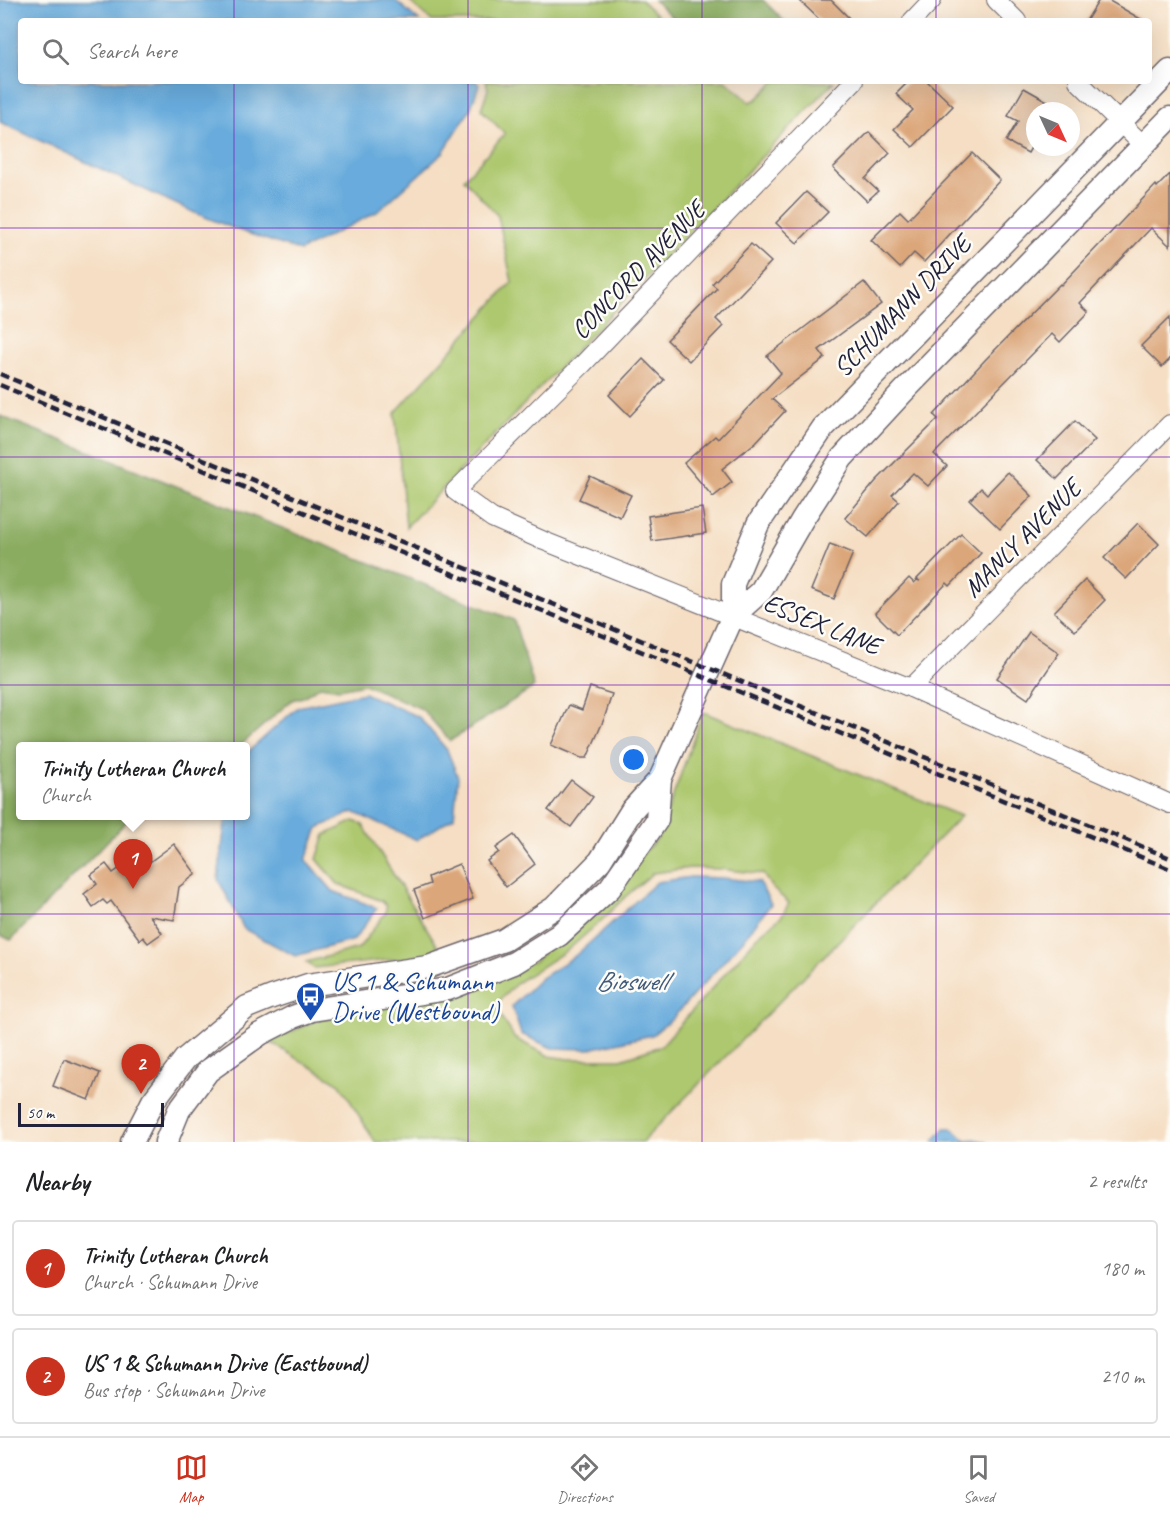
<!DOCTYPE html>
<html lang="en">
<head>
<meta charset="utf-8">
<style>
	:root { --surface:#fff; --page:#f6f6f6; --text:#202124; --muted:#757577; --line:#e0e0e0; --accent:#c8321e }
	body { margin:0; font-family:Caveat,sans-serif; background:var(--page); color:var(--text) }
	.compass { position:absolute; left:1026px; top:102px; width:54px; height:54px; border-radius:50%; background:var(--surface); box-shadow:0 6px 24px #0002; rotate:134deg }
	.scale { position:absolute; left:18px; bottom:15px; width:146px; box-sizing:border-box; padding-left:6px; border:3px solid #22223b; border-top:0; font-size:16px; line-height:21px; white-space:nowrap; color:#22223b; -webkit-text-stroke:4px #fdfcf7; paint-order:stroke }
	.you { position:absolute; left:634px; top:760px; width:21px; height:21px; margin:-15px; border:4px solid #fff; border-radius:50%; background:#1a73e8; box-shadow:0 0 0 9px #1a73e833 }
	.badge { display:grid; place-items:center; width:39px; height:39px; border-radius:50%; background:var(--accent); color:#fff; font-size:20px; font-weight:700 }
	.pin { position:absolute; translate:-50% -50px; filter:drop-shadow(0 2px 3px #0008) }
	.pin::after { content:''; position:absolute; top:32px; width:21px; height:18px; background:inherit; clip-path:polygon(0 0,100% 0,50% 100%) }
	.popup { position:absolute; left:16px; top:742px; width:234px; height:78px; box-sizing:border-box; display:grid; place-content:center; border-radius:6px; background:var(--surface); filter:drop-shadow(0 2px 4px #0005); font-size:20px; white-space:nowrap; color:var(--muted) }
	.popup b { font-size:22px; color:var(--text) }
	.popup::after { content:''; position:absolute; left:50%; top:100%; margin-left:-12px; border:12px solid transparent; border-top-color:var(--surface) }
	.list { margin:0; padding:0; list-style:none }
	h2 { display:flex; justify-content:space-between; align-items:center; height:78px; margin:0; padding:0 24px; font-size:26px }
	h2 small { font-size:20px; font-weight:400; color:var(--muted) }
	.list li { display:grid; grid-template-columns:39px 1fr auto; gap:18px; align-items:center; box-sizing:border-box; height:96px; margin:0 12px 12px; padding:0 12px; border:2px solid var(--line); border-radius:6px }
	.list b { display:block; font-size:22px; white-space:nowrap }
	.list p { margin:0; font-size:20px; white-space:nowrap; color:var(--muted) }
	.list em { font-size:20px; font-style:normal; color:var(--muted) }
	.icon { flex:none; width:33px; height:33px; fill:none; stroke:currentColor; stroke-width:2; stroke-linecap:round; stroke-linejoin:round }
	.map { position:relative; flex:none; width:1170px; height:1142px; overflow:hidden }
	.search { position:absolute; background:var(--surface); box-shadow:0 6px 24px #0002; left:18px; right:18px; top:18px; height:66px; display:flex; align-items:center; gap:15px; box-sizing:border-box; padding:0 21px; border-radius:6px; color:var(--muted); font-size:22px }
	.sheet { height:294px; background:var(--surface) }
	nav { display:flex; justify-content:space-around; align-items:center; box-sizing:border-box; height:84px; border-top:2px solid var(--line); background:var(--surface); font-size:16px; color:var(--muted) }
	nav a { display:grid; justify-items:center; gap:3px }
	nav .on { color:var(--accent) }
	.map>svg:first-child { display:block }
	.green { fill:#adc86e; stroke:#687554; stroke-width:1.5; fill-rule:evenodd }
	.forest { fill:#8aac61; stroke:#56674e; stroke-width:1.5 }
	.water { fill:#67abdc; stroke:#44668c; stroke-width:1.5 }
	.building { fill:#dba679 }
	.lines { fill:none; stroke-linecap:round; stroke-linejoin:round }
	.minor-casing { stroke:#6c646b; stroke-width:20 }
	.tertiary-casing { stroke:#6c646b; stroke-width:25 }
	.minor { stroke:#fff; stroke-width:18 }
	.tertiary { stroke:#fff; stroke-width:22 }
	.rail { stroke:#22223b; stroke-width:4.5; stroke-dasharray:9 4.5; stroke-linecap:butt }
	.grid { fill:none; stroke:#7b2cbf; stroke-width:1.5; stroke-opacity:0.55 }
	.labels { text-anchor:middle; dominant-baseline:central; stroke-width:5; stroke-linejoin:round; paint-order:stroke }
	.street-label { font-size:26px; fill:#22223b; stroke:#fdfcf7 }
	.transit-label { font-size:26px; fill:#164399; stroke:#fdfcf7; text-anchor:start }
	.water-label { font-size:27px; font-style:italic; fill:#3e597b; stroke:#fdfcf7 }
</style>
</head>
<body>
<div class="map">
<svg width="1170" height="1142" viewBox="0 0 1170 1142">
	<rect width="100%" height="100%" fill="#fdfcf7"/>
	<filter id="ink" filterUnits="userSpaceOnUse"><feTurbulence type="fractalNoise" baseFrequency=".0167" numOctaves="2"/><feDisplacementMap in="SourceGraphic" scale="12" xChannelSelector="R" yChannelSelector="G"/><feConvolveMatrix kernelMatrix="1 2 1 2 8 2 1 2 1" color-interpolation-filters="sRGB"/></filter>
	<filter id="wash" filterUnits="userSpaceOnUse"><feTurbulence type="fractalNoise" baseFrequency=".008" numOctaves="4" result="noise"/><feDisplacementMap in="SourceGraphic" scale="24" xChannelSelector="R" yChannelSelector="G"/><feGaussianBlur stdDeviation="1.35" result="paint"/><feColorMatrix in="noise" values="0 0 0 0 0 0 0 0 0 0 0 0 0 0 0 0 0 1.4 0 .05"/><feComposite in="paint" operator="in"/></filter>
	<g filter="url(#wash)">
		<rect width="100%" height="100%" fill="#f5dec3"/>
		<g class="green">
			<path d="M408,0H641L663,21H432Z"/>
			<path d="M486,81H726L750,102L757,99L775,81L834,82L406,527L395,413L512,282L498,216L464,179L505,134L481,109L488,89Z"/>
			<path d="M703,712L961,816L642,1142H375L340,1084L270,1042L316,1020L535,961L658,838ZM690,868L721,869L763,874L772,888L789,903L781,917L760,934L661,1046L621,1059H568L549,1056L514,1038C508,1023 499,1021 498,1002L518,982L569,949L602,920L625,897L653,873Z"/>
			<path d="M354,821L363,825L442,953L425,956L314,968L306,962L359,948L386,912V906L382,901L338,884L317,859L325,835Z"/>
		</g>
		<g class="forest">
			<path d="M654,0H763L784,21H676Z"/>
			<path d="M0,416L514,620L534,687L450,741L422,709L364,684L339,689L320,686L303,697L292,700L240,746H21V816H132L11,940L0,935Z"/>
		</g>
		<g class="water">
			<path d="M0,0H395L419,21H21V81H476L479,85L470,110L442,154L377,212L300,251L238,230L195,213L0,122Z"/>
			<path d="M364,693L419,717L447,750L458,777L454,817L417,840L353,812L318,828L306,860L333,891L377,908L354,940L295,956L244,929L218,879L226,816H246V760L249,751L298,707Z"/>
			<path d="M691,877L722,878L759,882L771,904L744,939L671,1020L652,1035L589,1049L552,1048L521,1034L512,1006L541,978L575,956L657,882Z"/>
			<path d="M945,1128H952L966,1141L975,1139L987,1142H933Z"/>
		</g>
		<g id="blocks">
			<g class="building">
				<path d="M799,0H831L852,21H821Z"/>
				<path d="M1099,0H1108L1144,21H1086Z"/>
				<path d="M909,81H927L953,106L913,147L894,129L913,110L896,94Z"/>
				<path d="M1024,88L1065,111H1035V141L1028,153L1006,141L1018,121L1008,116Z"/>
				<path d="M869,132L890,153L865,179L878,191L867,201L833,168Z"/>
				<path d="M972,153L1000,180L924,262L914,253L900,268L871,240L900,211L908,219Z"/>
				<path d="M1170,174V246L1151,228L1080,303L1089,312L1060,342L1052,334L934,454L947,466L928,486L913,473L892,495L899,501L868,537L845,518L876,481L938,419L934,415L985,360L1060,284L1061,285L1156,185L1157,187Z"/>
				<path d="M806,192L828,212L797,243L776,223Z"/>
				<path d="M751,244L771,262L716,319L723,326L689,361L667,340L717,288L712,284Z"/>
				<path d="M864,282L881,304L819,350L825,358L772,399L785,411L756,442L722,469L732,482L713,497L684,463L715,436L718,439L781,373L767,356Z"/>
				<path d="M1170,317V359L1162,367L1141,346Z"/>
				<path d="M643,359L664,380L630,416L609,395Z"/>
				<path d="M1075,421L1095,440L1057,479L1037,460Z"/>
				<path d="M1008,472L1032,496L1000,529L970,500L981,488L987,494Z"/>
				<path d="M590,476L631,495L620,517L579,499Z"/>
				<path d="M702,508L706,533L652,541L648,516Z"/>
				<path d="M1138,523L1159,544L1126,579L1104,558Z"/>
				<path d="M961,534L981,553L950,586L947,583L897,635L875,613L909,578L914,583L917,580L920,581L917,579Z"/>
				<path d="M830,544L853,553L834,599L811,590Z"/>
				<path d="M1085,580L1105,600L1075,631L1054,612Z"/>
				<path d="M1029,632L1059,653L1028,699L997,678Z"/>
				<path d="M590,687L612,694L604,719L587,758H581L551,745L569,705L582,710Z"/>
				<path d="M571,780L593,797L571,827L548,810Z"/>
				<path d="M514,835L535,864L506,887L487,861L499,852L496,848Z"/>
				<path d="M174,844L196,874L179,887L174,920L150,916L162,933L148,943L143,937L140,940L111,901L107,904L103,900L93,907L84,894L97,884L91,875L106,864L113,873L120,868L128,878Z"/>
				<path d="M459,864L473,899L425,918L414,890L430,884L428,877Z"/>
				<path d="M64,1059L100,1073L89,1100L53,1086Z"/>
			</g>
		</g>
	</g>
	<g filter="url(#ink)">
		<use href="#blocks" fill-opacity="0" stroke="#6c646b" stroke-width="1.5"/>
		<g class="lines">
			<defs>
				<g id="minor">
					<path d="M996,0L1017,21"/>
					<path d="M912,21L932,0"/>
					<path d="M854,81L583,364L455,491L492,518L544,541L911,688L1170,804"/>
					<path d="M1078,81L1143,145"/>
					<path d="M911,688L1170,424"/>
				</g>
				<g id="tertiary">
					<path d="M733,616L761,591L802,520L842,458L903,392L1170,118"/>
					<path d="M132,1142L153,1101L185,1059L247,1007L272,997L308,985L428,967L504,940L554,908L600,861L632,810L660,779L733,616V584L758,524L823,428L1170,71"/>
					<path d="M166,1142L179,1110L208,1071L260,1034L293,1017L312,1010L448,989L514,963L559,935L610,888L657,820L660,779"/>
				</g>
			</defs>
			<use href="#minor" class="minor-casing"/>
			<use href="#tertiary" class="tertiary-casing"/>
			<use href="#minor" class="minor"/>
			<use href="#tertiary" class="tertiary"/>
			<g class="rail">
				<path d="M0,374L351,521L1170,858"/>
				<path d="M0,385L351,532L1170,869"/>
			</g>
		</g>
	</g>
	<path class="grid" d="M234,0V21M468,0V21M702,0V21M936,0V21M234,81V1142M468,81V1142M702,81V1142M936,81V1142M0,228H1170M0,457H1170M0,685H1170M0,914H1170"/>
	<defs>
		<symbol id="bus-pin" viewBox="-11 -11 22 30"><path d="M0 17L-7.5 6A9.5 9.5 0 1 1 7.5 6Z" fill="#1a4fb4" stroke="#fdfcf7"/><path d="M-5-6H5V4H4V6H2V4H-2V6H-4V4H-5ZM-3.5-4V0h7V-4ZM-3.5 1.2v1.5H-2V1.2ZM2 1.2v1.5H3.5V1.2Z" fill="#fff"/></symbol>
	</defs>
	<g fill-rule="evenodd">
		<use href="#bus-pin" x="294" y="980" width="33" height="45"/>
	</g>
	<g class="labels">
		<g class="street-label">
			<text transform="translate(638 270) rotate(-46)">CONCORD AVENUE</text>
			<text transform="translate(902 306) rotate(-46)">SCHUMANN DRIVE</text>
			<text transform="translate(1022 538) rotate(-45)">MANLY AVENUE</text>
			<text transform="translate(822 624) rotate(22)">ESSEX LANE</text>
		</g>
		<g class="transit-label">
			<text x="332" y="981">US 1 &amp; Schumann<tspan x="332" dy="30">Drive (Westbound)</tspan></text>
		</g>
		<g class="water-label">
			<text x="631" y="981">Bioswell</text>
		</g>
	</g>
</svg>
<svg class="compass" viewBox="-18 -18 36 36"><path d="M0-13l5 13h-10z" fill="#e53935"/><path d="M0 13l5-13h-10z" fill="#757577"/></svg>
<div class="scale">50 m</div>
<div class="you"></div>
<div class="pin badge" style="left:133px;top:889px">1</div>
<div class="popup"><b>Trinity Lutheran Church</b>Church</div>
<div class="pin badge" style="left:141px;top:1094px">2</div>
<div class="search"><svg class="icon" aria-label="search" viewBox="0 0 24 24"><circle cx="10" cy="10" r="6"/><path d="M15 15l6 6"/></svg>Search here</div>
</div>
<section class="sheet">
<h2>Nearby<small>2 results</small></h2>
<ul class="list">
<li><span class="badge">1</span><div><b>Trinity Lutheran Church</b><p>Church · Schumann Drive</p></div><em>180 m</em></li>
<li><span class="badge">2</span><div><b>US 1 &amp; Schumann Drive (Eastbound)</b><p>Bus stop · Schumann Drive</p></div><em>210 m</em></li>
</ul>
</section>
<nav>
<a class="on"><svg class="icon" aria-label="map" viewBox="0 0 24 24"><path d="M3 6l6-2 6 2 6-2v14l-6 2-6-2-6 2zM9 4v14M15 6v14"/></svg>Map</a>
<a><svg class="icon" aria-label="directions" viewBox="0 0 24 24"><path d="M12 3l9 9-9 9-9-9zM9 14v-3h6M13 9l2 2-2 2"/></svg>Directions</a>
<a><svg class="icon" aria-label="saved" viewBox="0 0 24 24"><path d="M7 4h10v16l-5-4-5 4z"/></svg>Saved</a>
</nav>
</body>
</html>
